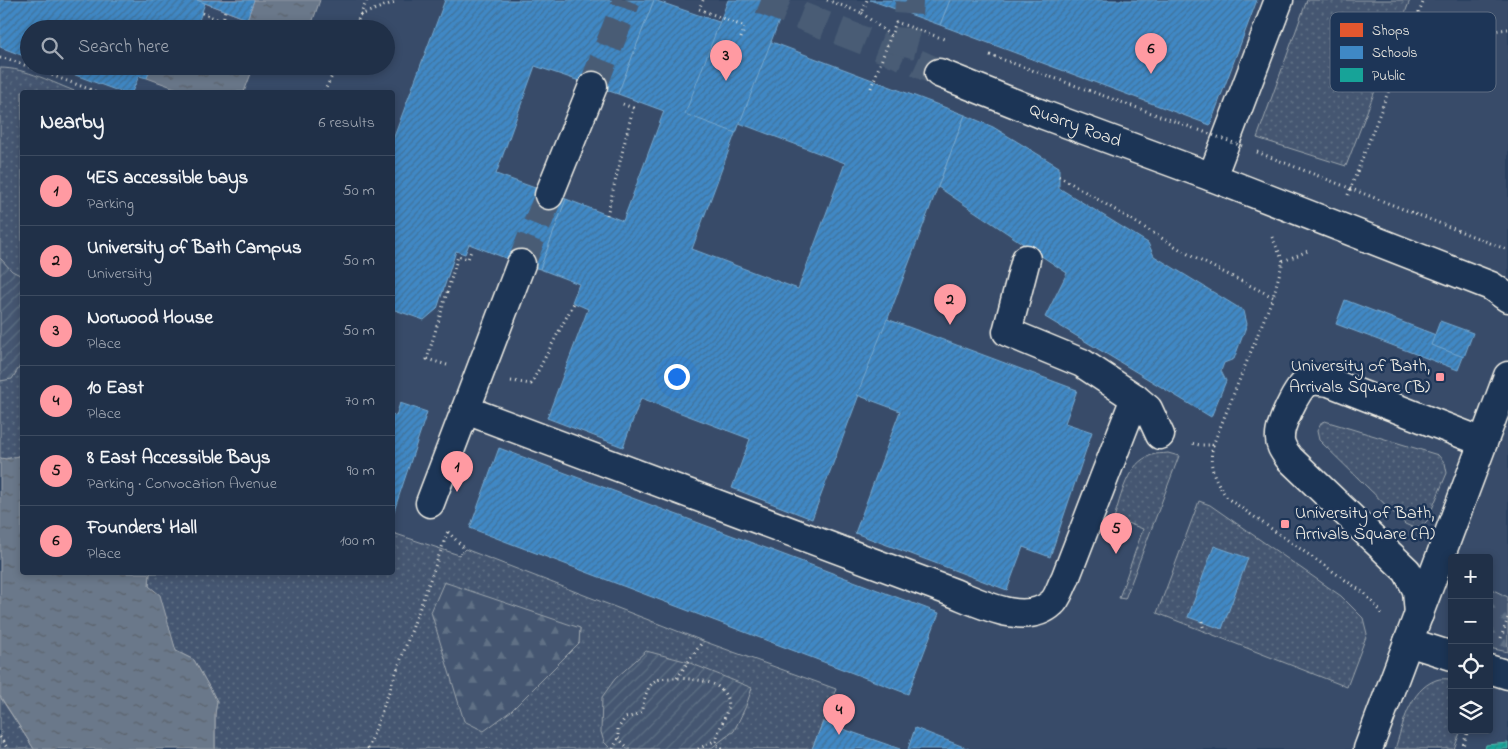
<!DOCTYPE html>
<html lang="en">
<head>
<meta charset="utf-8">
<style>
	:root { --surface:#203048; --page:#28384f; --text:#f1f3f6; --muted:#a2a9b4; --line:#3d4b60; --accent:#ff9aa2 }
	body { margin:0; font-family:"Indie Flower",sans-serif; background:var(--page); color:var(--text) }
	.controls { position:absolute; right:15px; bottom:15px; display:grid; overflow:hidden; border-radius:5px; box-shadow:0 2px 8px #0003 }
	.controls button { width:45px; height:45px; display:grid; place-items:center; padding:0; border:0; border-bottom:1px solid var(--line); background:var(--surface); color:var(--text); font:25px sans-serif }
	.you { position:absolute; left:676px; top:376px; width:18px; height:18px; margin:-12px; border:4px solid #fff; border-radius:50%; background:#1a73e8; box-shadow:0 0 0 8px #1a73e833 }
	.badge { display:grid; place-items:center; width:32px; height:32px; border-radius:50%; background:var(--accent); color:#111; font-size:16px; font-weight:700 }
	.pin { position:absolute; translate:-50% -41px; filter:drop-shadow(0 1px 2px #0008) }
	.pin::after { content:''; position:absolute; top:26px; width:18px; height:15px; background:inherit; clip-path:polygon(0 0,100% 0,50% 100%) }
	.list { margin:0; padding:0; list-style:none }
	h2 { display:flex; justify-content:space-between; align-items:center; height:65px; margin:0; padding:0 20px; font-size:21px }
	h2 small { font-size:16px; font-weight:400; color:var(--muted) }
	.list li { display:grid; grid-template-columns:32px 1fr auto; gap:15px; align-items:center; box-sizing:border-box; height:70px; padding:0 20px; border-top:1px solid var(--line) }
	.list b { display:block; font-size:19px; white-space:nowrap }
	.list p { margin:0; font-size:16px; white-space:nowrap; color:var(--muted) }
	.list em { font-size:16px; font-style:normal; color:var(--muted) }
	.icon { flex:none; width:28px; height:28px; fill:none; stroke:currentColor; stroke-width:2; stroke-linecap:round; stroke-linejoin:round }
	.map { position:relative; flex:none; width:1508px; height:749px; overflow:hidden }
	.search { position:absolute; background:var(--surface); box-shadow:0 2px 8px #0003; left:20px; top:20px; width:375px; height:55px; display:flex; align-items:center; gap:12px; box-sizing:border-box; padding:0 18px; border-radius:28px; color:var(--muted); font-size:19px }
	.panel { position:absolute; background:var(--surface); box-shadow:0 2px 8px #0003; left:20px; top:90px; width:375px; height:485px; border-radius:5px }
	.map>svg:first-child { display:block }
	.built { fill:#374c69; fill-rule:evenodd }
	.grass { fill:url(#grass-dots); stroke:#9ca4ac; fill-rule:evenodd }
	.forest { fill:url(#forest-firs); stroke:#9ca4ac }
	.garden { fill:url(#garden-furrows); stroke:#9ca4ac }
	.water { fill:url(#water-ripples); stroke:#a1a8b0 }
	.shops { fill:url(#shops-hatch); stroke:#e98566 }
	.schools { fill:url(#schools-hatch); stroke:#75a8d0; fill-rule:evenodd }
	.public { fill:url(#public-hatch); stroke:#59bab0 }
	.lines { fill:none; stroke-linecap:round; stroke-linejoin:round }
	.minor-tunnel { stroke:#485b74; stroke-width:28; stroke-dasharray:28 14; stroke-linecap:butt }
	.minor-casing { stroke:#f4f1e8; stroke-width:31 }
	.path { stroke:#f4f1e8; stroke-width:3; stroke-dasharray:1 4; stroke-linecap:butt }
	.minor { stroke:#1d3557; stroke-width:28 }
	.path-bridge { stroke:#f4f1e8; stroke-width:3; stroke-dasharray:1 4; stroke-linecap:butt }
	.poi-dot { fill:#ff9aa2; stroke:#1d3557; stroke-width:2 }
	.labels { text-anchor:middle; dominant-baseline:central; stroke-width:5; stroke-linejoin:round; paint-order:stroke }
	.street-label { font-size:18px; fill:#f4f1e8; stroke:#1d3557 }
	.poi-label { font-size:18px; fill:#f4f1e8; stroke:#1d3557; text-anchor:end }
	.key { fill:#1d3557; stroke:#5e6d82; stroke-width:1 }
	.key-label { font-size:14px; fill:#f4f1e8 }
</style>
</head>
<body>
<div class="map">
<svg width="1508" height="749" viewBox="0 0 1508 749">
	<defs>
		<pattern id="grass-dots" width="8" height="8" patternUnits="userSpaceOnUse" patternTransform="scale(1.25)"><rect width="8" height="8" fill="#445771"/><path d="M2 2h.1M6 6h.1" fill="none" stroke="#607085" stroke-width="1.8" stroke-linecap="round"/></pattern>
		<pattern id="forest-firs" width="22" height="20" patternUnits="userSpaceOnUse" patternTransform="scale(1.25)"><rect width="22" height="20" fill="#445771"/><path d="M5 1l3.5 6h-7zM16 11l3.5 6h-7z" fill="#607085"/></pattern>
		<pattern id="garden-furrows" width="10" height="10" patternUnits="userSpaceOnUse" patternTransform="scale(1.25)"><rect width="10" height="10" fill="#445771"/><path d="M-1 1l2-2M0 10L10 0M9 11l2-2" fill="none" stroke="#607085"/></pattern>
		<pattern id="water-ripples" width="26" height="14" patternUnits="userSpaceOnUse" patternTransform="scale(1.25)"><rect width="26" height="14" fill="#6a788a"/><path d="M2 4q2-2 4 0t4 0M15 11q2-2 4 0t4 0" fill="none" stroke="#5b626b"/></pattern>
		<pattern id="shops-hatch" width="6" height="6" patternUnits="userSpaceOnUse" patternTransform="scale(1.25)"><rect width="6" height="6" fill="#e4572e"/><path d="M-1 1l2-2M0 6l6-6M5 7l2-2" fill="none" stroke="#ae5236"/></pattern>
		<pattern id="schools-hatch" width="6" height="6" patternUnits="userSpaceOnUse" patternTransform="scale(1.25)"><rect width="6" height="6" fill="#3f88c5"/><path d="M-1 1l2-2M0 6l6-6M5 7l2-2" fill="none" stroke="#427299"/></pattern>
		<pattern id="public-hatch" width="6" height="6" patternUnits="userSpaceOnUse" patternTransform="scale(1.25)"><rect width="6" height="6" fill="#17a398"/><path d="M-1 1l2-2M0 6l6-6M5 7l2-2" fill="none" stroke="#26887f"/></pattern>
	</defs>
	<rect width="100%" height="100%" fill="#2a4060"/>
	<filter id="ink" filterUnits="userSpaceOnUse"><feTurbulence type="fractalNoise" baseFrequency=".02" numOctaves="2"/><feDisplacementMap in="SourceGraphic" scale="10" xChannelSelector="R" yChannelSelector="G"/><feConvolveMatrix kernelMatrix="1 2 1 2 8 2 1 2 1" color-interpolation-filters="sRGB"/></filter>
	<g filter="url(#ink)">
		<path class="built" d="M0,0H1508V749H0ZM29,29H386V66H29ZM22,92H392V572H22ZM1452,558H1489V730H1452Z"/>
		<g class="grass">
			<path d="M1307,0H1410L1346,166L1257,138Z"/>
			<path d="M0,68C26,68 53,83 77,92H22V276L12,272L0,258Z"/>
			<path d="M22,363V455L6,459L0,458V381L12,378Z"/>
			<path d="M1325,421L1438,455L1445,463L1447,473L1427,521L1422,526L1414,528L1405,524L1319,440L1317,431L1322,422Z"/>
			<path d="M1168,453L1179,456L1125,599L1119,598L1143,529L1114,518C1121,497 1127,462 1152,455C1157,453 1162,454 1168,453Z"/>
			<path d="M1199,501L1210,505L1341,596L1363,618L1367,634L1347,687L1157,613Z"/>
			<path d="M393,533L459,555L465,549L703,641L836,689L812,749H215V714L217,701L194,660L176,651L167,624L149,586L150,573L392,572ZM580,628L579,643L511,711Z"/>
			<path d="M1452,679V730H1461L1454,749H1395C1403,725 1409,690 1436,680C1440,678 1447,679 1452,679Z"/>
			<path d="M0,696L2,700L34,749H0Z"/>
		</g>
		<g class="forest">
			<path d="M444,582L580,628L579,643L511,711L484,731L464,721L431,612Z"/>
			<path d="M1489,588L1508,597V652L1489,648Z"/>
		</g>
		<g class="garden">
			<path d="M0,258L12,271L22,276V363L12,379L0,381Z"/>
			<path d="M646,651L685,661L752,688L746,706L734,731L710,749H611L604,742L601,732L602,697L615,679Z"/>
		</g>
		<g class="water">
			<path d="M254,0H320L310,29H270L247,19Z"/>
			<path d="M151,66H254L244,92H186L147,78Z"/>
			<path d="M22,455V572L150,573L149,586L160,595L176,651L194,660L217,701L215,714V749H34L0,696V458L6,459Z"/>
		</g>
		<path class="shops" d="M197,0H254L247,19Z"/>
		<g class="schools">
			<path d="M0,0H197L205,3L196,29H173L165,26V29H29V58L0,47Z"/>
			<path d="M197,0H254L247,19Z"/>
			<path d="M445,0H654L618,94L535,66L496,174L566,199L540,269L521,264L469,244L465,254L456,251L437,309L424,320L392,309V142Z"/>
			<path d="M654,0L719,22L965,115L812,519L732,488L750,439L641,398L623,447L547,418L588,309L572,302L579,284L540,269L566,199L623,221L664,111L618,94ZM739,123L845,163L798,289L692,249Z"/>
			<path d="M728,0H787L736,133L685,114Z"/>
			<path d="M870,0H950L940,25Z"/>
			<path d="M950,0H1257L1210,125L940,25Z"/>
			<path d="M51,66H151L147,78L139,76L132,92H121Z"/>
			<path d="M965,115L993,127L1059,167V188L1148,243L1154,256L1244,311L1247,324L1234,359L1224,363L1221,371L1226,381L1211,417L1045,317L1067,273L938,187Z"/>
			<path d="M1345,300L1467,347L1458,370L1336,324Z"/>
			<path d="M887,319L1077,390L1065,423L1092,432L1050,557L1023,547L1007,590L855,533L900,411L857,395Z"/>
			<path d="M1440,321L1473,333L1464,357L1431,345Z"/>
			<path d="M400,403L427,412L393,514L392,415L396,416Z"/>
			<path d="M499,448L939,613L908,694L470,528Z"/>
			<path d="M1214,546L1248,558L1222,629L1188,617Z"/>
			<path d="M823,722L900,749H812Z"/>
			<path d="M915,728L969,749H908Z"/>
		</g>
		<path class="public" d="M1508,743V749H1485L1486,745Z"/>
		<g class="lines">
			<g class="minor-tunnel">
				<path d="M761,0L900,55L939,73"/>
				<path d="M900,55L907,30L909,2L908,0"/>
				<path d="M593,86L627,0"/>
				<path d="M521,264L549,195"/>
			</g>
			<defs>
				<g id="minor">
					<path id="s1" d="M939,73L1044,115L1212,177L1491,286L1508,298"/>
					<path d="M1212,177L1279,0"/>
					<path d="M549,195L593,86"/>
					<path d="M1026,259L1007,332L1082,363L1135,398L1148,409L1160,435"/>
					<path d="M466,410L949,591C978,602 1025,628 1052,603C1058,598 1061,586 1065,579L1135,398"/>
					<path d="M430,503L521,264"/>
					<path d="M1419,614L1417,590L1407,571L1289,458C1284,451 1279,445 1280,436C1280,425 1297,388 1306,383C1313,379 1321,381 1329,382L1483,442"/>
					<path d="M1408,642L1452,656"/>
					<path d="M1489,669L1508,675"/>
					<path d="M1368,749L1508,376"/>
				</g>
			</defs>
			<use href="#minor" class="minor-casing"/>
			<g class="path">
				<path d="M703,0L699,9L745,27L741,38"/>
				<path d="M827,0L862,13L867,0"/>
				<path d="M202,13L241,29"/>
				<path d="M862,13L891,36"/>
				<path d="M360,15L395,2L396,0"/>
				<path d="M223,22L225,10"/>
				<path d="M354,29L367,0"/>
				<path d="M1408,42L1508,29"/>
				<path d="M990,55L1196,129"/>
				<path d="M0,58L8,59L97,92"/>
				<path d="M871,88L896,22L944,39"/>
				<path d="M324,92L337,66"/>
				<path d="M1257,152L1508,250"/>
				<path d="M1059,176L1193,257L1273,297L1213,445H1200L1191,443"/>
				<path d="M1348,195L1424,0"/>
				<path d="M607,215L633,108L620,103"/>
				<path d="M1272,237L1283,261L1273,297"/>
				<path d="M1283,261L1308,251"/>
				<path d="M447,365L427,359L458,256L468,259L471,251"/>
				<path d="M511,381L531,384L574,303"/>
				<path d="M1213,445C1208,469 1215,479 1227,498L1364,593L1381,612V617"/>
				<path d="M448,532L465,549"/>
				<path d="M1202,621L1204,631"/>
				<path d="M1501,638L1508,618"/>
				<path d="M677,678L703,641"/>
				<path d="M0,737L8,749"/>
				<path d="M618,738L629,749"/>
				<path d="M368,749L448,531"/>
				<path d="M613,749L618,738V729L625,718L633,716L641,712C644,702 646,686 655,681C664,675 706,679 715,685C719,687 724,692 726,696C733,711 716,729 716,744L722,749"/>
				<path d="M698,749L716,740"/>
				<path d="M1462,749L1468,730"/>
			</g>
			<use href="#minor" class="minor"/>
			<path class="path-bridge" d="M1199,130L1242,146"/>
		</g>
	</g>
	<g class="poi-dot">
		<rect x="1435" y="372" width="10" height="10" rx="2.5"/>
		<rect x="1280" y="519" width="10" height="10" rx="2.5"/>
	</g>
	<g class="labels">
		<g class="street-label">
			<text stroke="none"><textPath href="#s1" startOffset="146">Quarry Road</textPath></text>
		</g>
		<g class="poi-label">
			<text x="1430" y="367">University of Bath,<tspan x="1430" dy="21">Arrivals Square (B)</tspan></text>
			<text x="1295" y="514" text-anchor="start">University of Bath,<tspan x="1295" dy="21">Arrivals Square (A)</tspan></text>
		</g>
	</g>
	<rect x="1330" y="12" width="166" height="80" rx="8" class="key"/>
	<rect x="1340" y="23" width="23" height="14" fill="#e4572e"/>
	<rect x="1340" y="46" width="23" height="13" fill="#3f88c5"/>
	<rect x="1340" y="68" width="23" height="14" fill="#17a398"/>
	<g class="key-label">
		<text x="1372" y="35">Shops</text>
		<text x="1372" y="57">Schools</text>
		<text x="1372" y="80">Public</text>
	</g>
</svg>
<div class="controls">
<button>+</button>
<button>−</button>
<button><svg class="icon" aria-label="locate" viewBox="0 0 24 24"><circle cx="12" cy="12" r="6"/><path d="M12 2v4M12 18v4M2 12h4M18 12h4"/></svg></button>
<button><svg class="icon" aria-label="layers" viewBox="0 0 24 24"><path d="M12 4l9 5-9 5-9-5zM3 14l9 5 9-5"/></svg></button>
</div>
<div class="you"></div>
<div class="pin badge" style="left:457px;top:492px">1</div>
<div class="pin badge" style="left:950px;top:325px">2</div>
<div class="pin badge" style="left:726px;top:81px">3</div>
<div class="pin badge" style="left:839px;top:735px">4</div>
<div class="pin badge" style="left:1116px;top:554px">5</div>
<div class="pin badge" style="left:1151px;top:74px">6</div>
<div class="search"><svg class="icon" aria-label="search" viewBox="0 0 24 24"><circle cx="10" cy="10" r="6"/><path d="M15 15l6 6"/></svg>Search here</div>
<section class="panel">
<h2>Nearby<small>6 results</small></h2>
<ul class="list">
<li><span class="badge">1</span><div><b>4ES accessible bays</b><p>Parking</p></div><em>50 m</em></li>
<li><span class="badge">2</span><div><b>University of Bath Campus</b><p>University</p></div><em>50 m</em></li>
<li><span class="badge">3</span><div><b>Norwood House</b><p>Place</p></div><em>50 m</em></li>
<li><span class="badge">4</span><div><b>10 East</b><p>Place</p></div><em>70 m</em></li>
<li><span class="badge">5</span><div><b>8 East Accessible Bays</b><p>Parking · Convocation Avenue</p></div><em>90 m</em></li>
<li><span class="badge">6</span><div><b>Founders' Hall</b><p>Place</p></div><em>100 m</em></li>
</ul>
</section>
</div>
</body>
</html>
